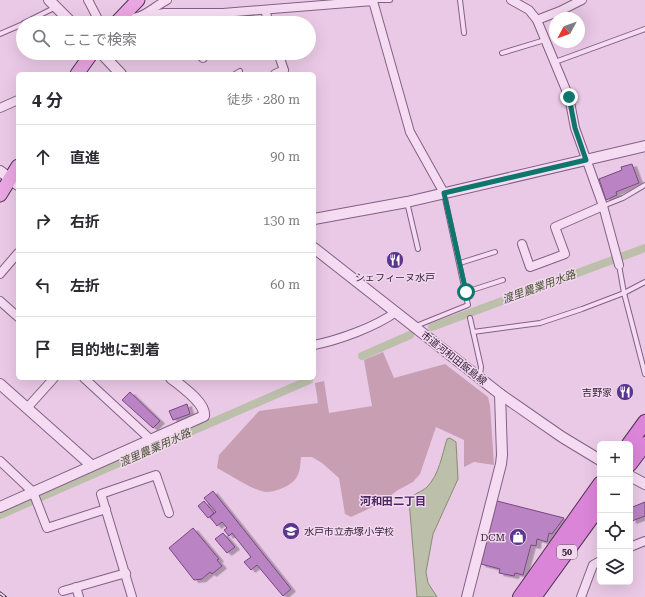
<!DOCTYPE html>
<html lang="ja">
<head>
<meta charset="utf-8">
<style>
	:root { --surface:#fff; --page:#f7f7f7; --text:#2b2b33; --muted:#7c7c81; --line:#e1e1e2 }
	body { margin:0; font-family:"Roboto Serif","Noto Sans JP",serif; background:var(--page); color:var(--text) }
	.controls { position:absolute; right:12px; bottom:12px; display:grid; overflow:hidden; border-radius:6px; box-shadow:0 4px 16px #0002 }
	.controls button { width:36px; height:36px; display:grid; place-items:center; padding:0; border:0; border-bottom:1px solid var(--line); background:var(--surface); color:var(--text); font:20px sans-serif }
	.compass { position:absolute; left:549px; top:12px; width:36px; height:36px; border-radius:50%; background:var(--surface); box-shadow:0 4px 16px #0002; rotate:229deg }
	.stop { position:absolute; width:12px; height:12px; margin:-9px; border:3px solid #0f766e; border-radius:50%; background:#fff }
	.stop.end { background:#0f766e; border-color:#fff; box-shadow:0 1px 4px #0008 }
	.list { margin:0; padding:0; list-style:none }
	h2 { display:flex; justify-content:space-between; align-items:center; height:52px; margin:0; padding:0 16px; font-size:17px }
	h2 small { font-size:13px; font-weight:400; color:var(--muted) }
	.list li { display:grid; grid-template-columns:26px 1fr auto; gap:12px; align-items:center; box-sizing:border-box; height:64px; padding:0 16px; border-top:1px solid var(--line) }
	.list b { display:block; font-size:15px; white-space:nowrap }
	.list em { font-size:13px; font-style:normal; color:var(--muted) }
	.icon { flex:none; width:22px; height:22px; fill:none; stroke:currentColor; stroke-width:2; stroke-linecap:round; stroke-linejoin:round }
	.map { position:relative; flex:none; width:645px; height:597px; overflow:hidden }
	.search { position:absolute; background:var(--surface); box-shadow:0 4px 16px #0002; left:16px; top:16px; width:300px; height:44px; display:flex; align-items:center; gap:10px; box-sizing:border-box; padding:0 14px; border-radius:22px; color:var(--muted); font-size:15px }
	.panel { position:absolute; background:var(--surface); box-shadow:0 4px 16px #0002; left:16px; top:72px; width:300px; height:308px; border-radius:6px }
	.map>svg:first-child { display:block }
	.green { fill:#c79eb2 }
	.water { fill:#bcbfaa; stroke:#888d71 }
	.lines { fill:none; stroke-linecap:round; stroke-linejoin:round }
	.canal { stroke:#bcbfaa; stroke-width:8 }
	.building { fill:#b983c4; stroke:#774881; filter:url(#shadow) }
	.service-casing { stroke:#836085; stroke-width:6 }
	.minor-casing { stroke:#836085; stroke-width:10 }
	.tertiary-casing { stroke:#836085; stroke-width:12 }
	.primary-casing { stroke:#503353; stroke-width:15 }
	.trunk-casing { stroke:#503353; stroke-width:16 }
	.service { stroke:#f6dcf3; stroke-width:4 }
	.minor { stroke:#f6dcf3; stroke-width:8 }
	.tertiary { stroke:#f6dcf3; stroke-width:10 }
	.primary { stroke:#e9a6e2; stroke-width:13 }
	.trunk { stroke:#db85d8; stroke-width:14 }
	.rail-casing { stroke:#352237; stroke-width:3.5 }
	.rail { stroke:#f2d8ef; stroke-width:2; stroke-dasharray:6; stroke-linecap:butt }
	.route { stroke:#0f766e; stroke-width:5 }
	.labels { text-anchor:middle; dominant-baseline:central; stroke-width:3; stroke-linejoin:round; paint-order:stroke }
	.shield { fill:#f2d8ef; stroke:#6e596e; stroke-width:1 }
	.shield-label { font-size:9px; font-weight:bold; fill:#352237 }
	.poi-label { font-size:10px; fill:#352237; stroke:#f2d8ef; text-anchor:end }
	.street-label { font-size:10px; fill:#352237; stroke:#f2d8ef }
	.water-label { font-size:11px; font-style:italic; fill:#495533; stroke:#f2d8ef }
	.neighbourhood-label { font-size:11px; font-weight:bold; fill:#49265f; stroke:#f2d8ef }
</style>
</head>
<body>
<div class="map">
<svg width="645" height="597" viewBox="0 0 645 597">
	<defs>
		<filter id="shadow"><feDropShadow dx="4.5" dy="2.5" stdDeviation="0" flood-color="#0004"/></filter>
	</defs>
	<rect width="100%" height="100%" fill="#eac9e6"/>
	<path class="green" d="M383,352L394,378L445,364L488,397L490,406L494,465L474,462L464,467V440L436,427L420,474L413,482L398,490L379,504L351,517L345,514L339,478L322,463L312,457H301C300,472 299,480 285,487C280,489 273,492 267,492C255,492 229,474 217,468L219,455L259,411L318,403L315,383L324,381L329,413L372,406L364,360Z"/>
	<path class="water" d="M450,438L456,442L458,479L433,534L426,572L428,583L437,597H417L409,500C414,493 422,492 427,487C439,475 442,455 447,439Z"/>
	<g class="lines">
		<g class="canal">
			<path d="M432,327L645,248"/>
			<path d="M362,356L410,335"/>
			<path d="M0,515L309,380"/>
		</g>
	</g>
	<g class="building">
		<path d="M632,164L639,183L616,192L617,195L606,200L599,179L622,170L621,167Z"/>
		<path d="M130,392L160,421L153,428L122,400Z"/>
		<path d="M187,404L190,414L173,420L169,411Z"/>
		<path d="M213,491L291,589L283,596L257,565L251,570L244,562L251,557L232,533L229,536L224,530L227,528L222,522L217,526L210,517L216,512L204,498Z"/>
		<path d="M204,501L214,513L208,518L198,506Z"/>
		<path d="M497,501L564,518L552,534L549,533L547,542L537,539L536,546L531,545L523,575L515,573L514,576L499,573L500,569L481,564Z"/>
		<path d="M645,502V516L632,521L630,514V508Z"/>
		<path d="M193,528L219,559L217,560L222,566L212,574L210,572L202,579L194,580L169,548Z"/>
		<path d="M223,533L235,547L227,553L215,539Z"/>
	</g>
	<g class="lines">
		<defs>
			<g id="service">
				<path d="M373,0H390"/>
				<path d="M460,0L464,33"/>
				<path d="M24,23L56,7"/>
				<path d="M0,34L23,24"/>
				<path d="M502,53L545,40"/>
				<path d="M555,62L645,29"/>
				<path d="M235,74L240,71"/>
				<path d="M407,202L418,249"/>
				<path d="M603,206L623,198L645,185"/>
				<path d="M460,263L495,252"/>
				<path d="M619,265L624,293L645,374"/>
				<path d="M466,292L503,280"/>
				<path d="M470,318L481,367L480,376"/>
				<path d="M416,326L468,305L444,194"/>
				<path d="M473,332L540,323L582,309L624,293L645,282"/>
			</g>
			<g id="minor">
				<path d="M88,0L100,23"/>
				<path d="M511,0L529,10L537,20L569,97L575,128L603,206L619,265"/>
				<path d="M265,10L269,23"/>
				<path d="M165,13H223L373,1L410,132L444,193"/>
				<path d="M143,16L165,13L174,23"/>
				<path d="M121,18C144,20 148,10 167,0"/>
				<path d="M537,20L560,11L582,0"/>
				<path d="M198,53L203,58"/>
				<path d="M275,74L284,70L278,53"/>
				<path d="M0,108L18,100"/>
				<path d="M522,244L530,267L565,254L555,227L603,206"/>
				<path d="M0,274L18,253"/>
				<path d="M0,301L18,317"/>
				<path d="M314,345C339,340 375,327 396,312"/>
				<path d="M84,378L150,439"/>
				<path d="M27,408L54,378"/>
				<path d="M0,461L33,492L47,528L106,509"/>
				<path d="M630,547L645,541"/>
				<path d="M76,587L79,597"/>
				<path d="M63,591L126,573"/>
				<path d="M132,597L101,494L156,475L169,513"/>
				<path d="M581,597L593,565L600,561"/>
			</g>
			<g id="tertiary">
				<path d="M49,0L72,23"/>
				<path d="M101,53L121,74"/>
				<path d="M0,171L18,185"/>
				<path d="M314,219L407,202L645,146"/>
				<path d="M314,248L500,394L562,437L600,460"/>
				<path d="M0,384L91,465"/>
				<path d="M630,476L645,484"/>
				<path d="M0,507L204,416C206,403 181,386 171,378"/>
				<path d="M467,597L501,464L502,455L500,394"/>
			</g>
			<g id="primary">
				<path d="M116,23L138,0"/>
				<path d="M77,74L92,53"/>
				<path d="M0,195L18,166"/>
			</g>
			<g id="trunk">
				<path d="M629,444L645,422"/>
				<path d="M630,464L645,444"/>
				<path d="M520,597L600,484"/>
				<path d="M534,597L600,506"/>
			</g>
		</defs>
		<use href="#service" class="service-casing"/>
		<use href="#minor" class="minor-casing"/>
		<use href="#tertiary" class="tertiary-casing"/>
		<use href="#primary" class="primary-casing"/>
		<use href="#trunk" class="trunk-casing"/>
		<use href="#service" class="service"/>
		<use href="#minor" class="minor"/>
		<use href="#tertiary" class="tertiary"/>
		<use href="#primary" class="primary"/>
		<use href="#trunk" class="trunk"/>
		<defs>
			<path id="rail" d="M0,593L5,597"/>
		</defs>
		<use href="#rail" class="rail-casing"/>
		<use href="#rail" class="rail"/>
	</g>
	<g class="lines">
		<path class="route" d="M466,292L444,193L586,160L575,128L569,97"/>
	</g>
	<defs>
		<symbol id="restaurant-disc" viewBox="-11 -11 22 22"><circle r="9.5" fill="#5a368e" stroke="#f2d8ef"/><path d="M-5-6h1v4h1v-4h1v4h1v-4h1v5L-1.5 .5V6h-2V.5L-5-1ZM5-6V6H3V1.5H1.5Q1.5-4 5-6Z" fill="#fff"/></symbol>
		<symbol id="school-disc" viewBox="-11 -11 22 22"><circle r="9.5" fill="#5a368e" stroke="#f2d8ef"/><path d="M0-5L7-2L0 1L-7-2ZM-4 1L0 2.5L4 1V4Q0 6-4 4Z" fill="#fff"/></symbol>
		<symbol id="shop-disc" viewBox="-11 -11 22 22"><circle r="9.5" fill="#5a368e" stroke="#f2d8ef"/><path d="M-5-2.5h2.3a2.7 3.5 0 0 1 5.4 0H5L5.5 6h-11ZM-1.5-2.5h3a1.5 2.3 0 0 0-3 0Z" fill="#fff"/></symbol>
	</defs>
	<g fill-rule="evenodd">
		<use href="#restaurant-disc" x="385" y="250" width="20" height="20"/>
		<use href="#restaurant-disc" x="615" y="382" width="20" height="20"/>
		<use href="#school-disc" x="281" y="521" width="20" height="20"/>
		<use href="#shop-disc" x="508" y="527" width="20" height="20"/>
	</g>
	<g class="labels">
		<rect class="shield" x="557" y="545" width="20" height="14" rx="3"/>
		<g class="shield-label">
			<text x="567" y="552">50</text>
		</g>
		<g class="poi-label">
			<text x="395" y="277" text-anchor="middle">シェフィーヌ水戸</text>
			<text x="612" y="392">吉野家</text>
			<text x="304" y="531" text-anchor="start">水戸市立赤塚小学校</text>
			<text x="505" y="537">DCM</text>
		</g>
		<g class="street-label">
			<text transform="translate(454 358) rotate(38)">市道河和田飯島線</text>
		</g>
		<g class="water-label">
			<text transform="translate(539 287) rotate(-20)">渡里農業用水路</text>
			<text transform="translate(155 448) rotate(-24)">渡里農業用水路</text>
		</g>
		<g class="neighbourhood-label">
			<text x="393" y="501">河和田二丁目</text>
		</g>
	</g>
</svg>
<div class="controls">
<button>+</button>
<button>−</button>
<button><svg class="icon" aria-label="locate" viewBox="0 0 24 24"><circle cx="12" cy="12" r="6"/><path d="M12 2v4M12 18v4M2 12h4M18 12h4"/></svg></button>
<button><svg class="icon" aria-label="layers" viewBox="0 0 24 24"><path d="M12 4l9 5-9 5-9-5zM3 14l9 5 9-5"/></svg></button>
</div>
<svg class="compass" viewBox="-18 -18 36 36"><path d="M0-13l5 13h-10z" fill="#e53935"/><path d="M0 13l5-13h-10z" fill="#7c7c81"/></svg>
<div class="stop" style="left:466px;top:292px"></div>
<div class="stop end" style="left:569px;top:97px"></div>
<div class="search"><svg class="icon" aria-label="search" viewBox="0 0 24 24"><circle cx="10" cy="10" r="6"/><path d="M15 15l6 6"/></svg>ここで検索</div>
<section class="panel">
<h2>4 分<small>徒歩 · 280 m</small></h2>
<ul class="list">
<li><svg class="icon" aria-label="ahead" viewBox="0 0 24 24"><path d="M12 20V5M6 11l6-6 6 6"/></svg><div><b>直進</b></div><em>90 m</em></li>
<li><svg class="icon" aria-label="right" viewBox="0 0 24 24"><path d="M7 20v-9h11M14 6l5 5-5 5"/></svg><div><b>右折</b></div><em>130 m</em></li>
<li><svg class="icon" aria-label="left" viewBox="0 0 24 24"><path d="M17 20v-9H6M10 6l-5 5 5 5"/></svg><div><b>左折</b></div><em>60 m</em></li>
<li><svg class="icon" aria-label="arrive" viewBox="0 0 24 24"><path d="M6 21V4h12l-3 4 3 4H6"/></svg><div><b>目的地に到着</b></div></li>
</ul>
</section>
</div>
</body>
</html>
